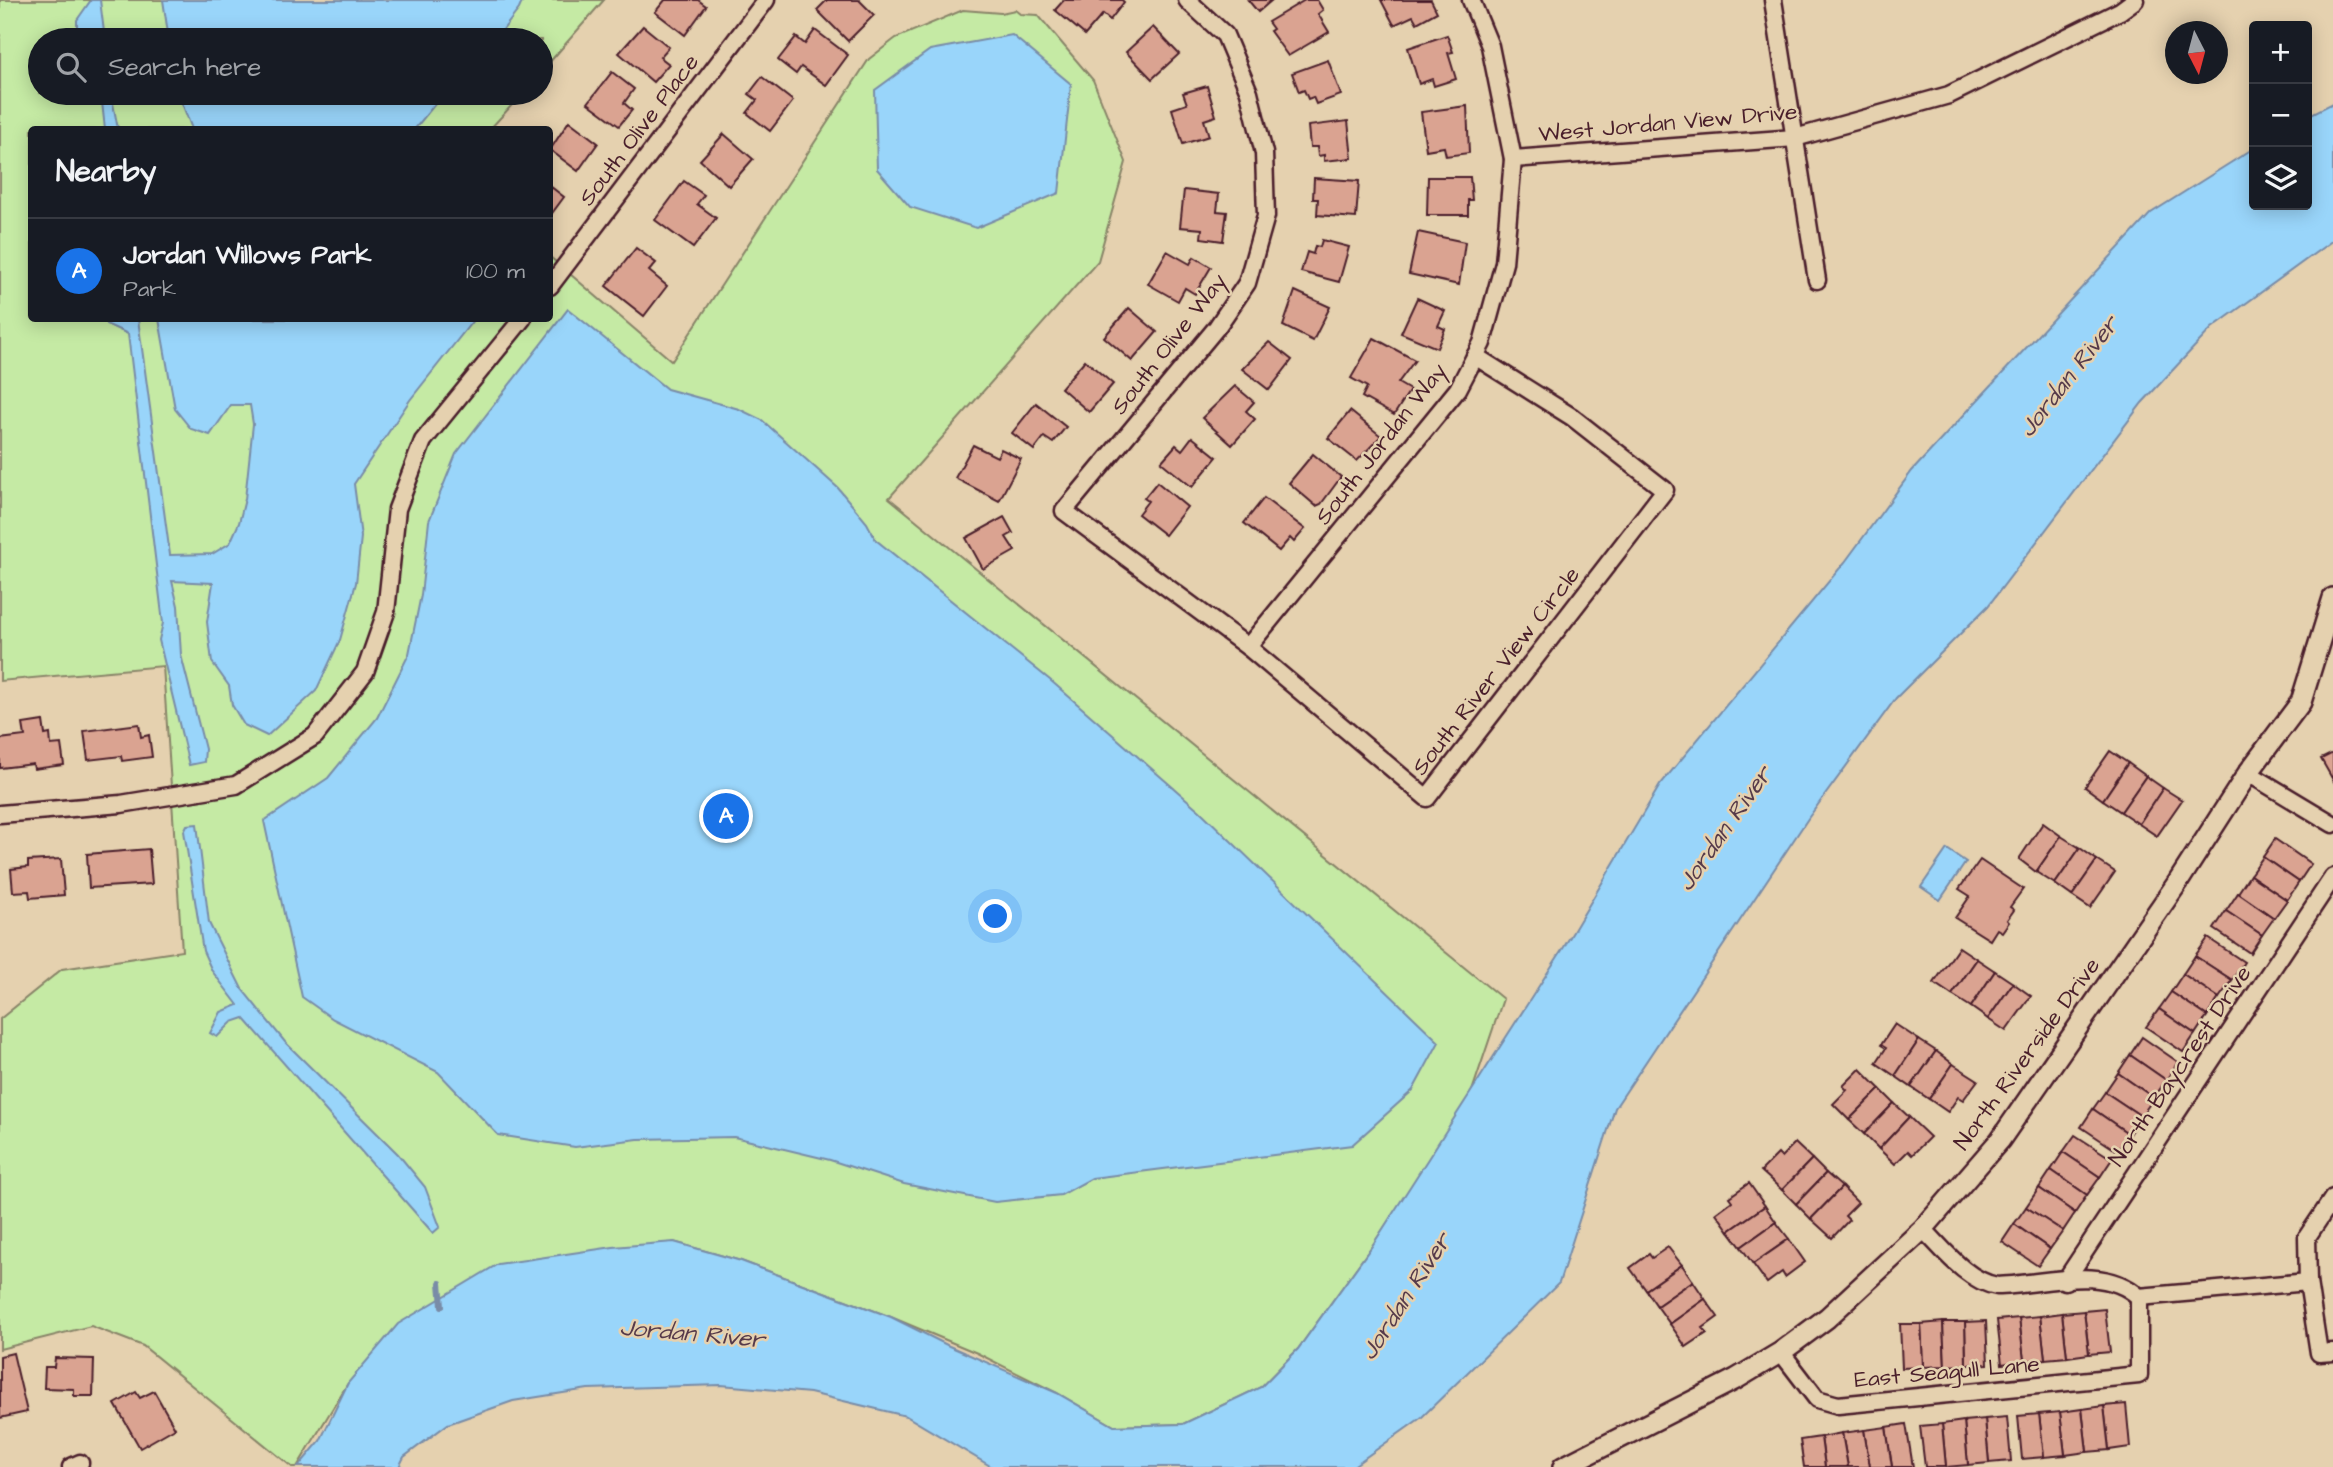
<!DOCTYPE html>
<html lang="en">
<head>
<meta charset="utf-8">
<style>
	:root { --surface:#171b24; --page:#242831; --text:#f1f3f6; --muted:#9ea1a6; --line:#363941; --accent:#1a73e8 }
	body { margin:0; font-family:"Architects Daughter",sans-serif; background:var(--page); color:var(--text) }
	.controls { position:absolute; right:21px; top:21px; display:grid; overflow:hidden; border-radius:7px; box-shadow:0 4px 18px #0003 }
	.controls button { width:63px; height:63px; display:grid; place-items:center; padding:0; border:0; border-bottom:2px solid var(--line); background:var(--surface); color:var(--text); font:35px sans-serif }
	.compass { position:absolute; left:2165px; top:21px; width:63px; height:63px; border-radius:50%; background:var(--surface); box-shadow:0 4px 18px #0003; rotate:174deg }
	.you { position:absolute; left:996px; top:917px; width:24px; height:24px; margin:-18px; border:5px solid #fff; border-radius:50%; background:#1a73e8; box-shadow:0 0 0 10px #1a73e833 }
	.badge { display:grid; place-items:center; width:46px; height:46px; border-radius:50%; background:var(--accent); color:#fff; font-size:23px; font-weight:700 }
	.pin { position:absolute; translate:-50% -50%; border:4px solid #fff; box-shadow:0 2px 7px #0006 }
	.list { margin:0; padding:0; list-style:none }
	h2 { display:flex; justify-content:space-between; align-items:center; height:91px; margin:0; padding:0 28px; font-size:30px }
	h2 small { font-size:23px; font-weight:400; color:var(--muted) }
	.list li { display:grid; grid-template-columns:46px 1fr auto; gap:21px; align-items:center; box-sizing:border-box; height:105px; padding:0 28px; border-top:2px solid var(--line) }
	.list b { display:block; font-size:26px; white-space:nowrap }
	.list p { margin:0; font-size:23px; white-space:nowrap; color:var(--muted) }
	.list em { font-size:23px; font-style:normal; color:var(--muted) }
	.icon { flex:none; width:38px; height:38px; fill:none; stroke:currentColor; stroke-width:2; stroke-linecap:round; stroke-linejoin:round }
	.map { position:relative; flex:none; width:2333px; height:1467px; overflow:hidden }
	.search { position:absolute; background:var(--surface); box-shadow:0 4px 18px #0003; left:28px; top:28px; width:525px; height:77px; display:flex; align-items:center; gap:18px; box-sizing:border-box; padding:0 24px; border-radius:38px; color:var(--muted); font-size:26px }
	.panel { position:absolute; background:var(--surface); box-shadow:0 4px 18px #0003; left:28px; top:126px; width:525px; height:196px; border-radius:7px }
	.map>svg:first-child { display:block }
	.green { fill:#c5eaa4; stroke:#888468; stroke-width:2 }
	.water { fill:#99d5fa; stroke:#798ca7; stroke-width:2 }
	.lines { fill:none; stroke-linecap:round; stroke-linejoin:round }
	.stream { stroke:#798ca7; stroke-width:6 }
	.building { fill:#daa391; stroke:#4a1f2b; stroke-width:2 }
	.minor-casing { stroke:#4a1f2b; stroke-width:21 }
	.tertiary-casing { stroke:#4a1f2b; stroke-width:24 }
	.minor { stroke:#e5d1af; stroke-width:16 }
	.tertiary { stroke:#e5d1af; stroke-width:19 }
	.labels { text-anchor:middle; dominant-baseline:central; stroke-width:5; stroke-linejoin:round; paint-order:stroke }
	.street-label { font-size:23px; fill:#4a1f2b; stroke:#e5d1af }
	.water-label { font-size:24px; font-style:italic; fill:#563a4a; stroke:#e5d1af }
</style>
</head>
<body>
<div class="map">
<svg width="2333" height="1467" viewBox="0 0 2333 1467">
	<rect width="100%" height="100%" fill="#e5d1af"/>
	<filter id="ink" filterUnits="userSpaceOnUse"><feTurbulence type="fractalNoise" baseFrequency=".0143" numOctaves="2"/><feDisplacementMap in="SourceGraphic" scale="14" xChannelSelector="R" yChannelSelector="G"/><feConvolveMatrix kernelMatrix="1 2 1 2 8 2 1 2 1" color-interpolation-filters="sRGB"/></filter>
	<g filter="url(#ink)">
		<path class="green" d="M0,0H604L541,72V40H40V93H523L490,129L32,130V318H550V257L672,361L869,59L896,38L963,10L1001,13L1015,10L1020,14L1038,15L1093,80L1126,162L1098,261L889,498L1503,999L1470,1097L1372,1246L1298,1349L1261,1387L1183,1424L1114,1426L1057,1393L977,1353L891,1317L741,1261L674,1242L348,1383L297,1467H292L143,1346L91,1326L0,1349V1019L62,969L182,951L163,666L0,681Z"/>
		<g class="water">
			<path d="M91,0H100L105,40H90L77,31V20Z"/>
			<path d="M163,0H523L519,9L495,40H169Z"/>
			<path d="M1012,35L1071,84L1059,193L976,228L910,207L877,169L875,90L930,50Z"/>
			<path d="M101,93H111L118,129H105Z"/>
			<path d="M178,93H444L414,130L192,129Z"/>
			<path d="M2333,103V240L2212,328L2142,403L1988,606L1896,698L1809,817L1615,1108L1559,1283L1422,1417L1352,1467H992L906,1416L810,1393L721,1385L588,1389L513,1401L448,1424L404,1457L399,1467H298L320,1441L348,1383L398,1324L498,1264L613,1247L674,1242L741,1261L891,1317L949,1346L1057,1393L1114,1426L1183,1424L1261,1387L1298,1349L1372,1246L1564,947L1660,785L1845,562L1912,471L2151,213L2254,148V205H2307V116Z"/>
			<path d="M568,309L667,389L739,409L762,420L838,488L867,523L876,540L1050,680L1200,811L1439,1042L1413,1090L1352,1145L1092,1178L1061,1195L995,1202L904,1184L830,1160L734,1137L638,1139L575,1147L498,1135L438,1072L333,1019L302,997L264,821L328,778L377,718L409,654L421,595L429,521L456,454Z"/>
			<path d="M105,319H138L170,555L212,554L230,543L239,523L245,499L253,424L250,405H231L210,435L191,429L175,409L159,319H474L410,400L354,484L361,537L356,583L340,640L316,691L267,736L244,725L232,705L229,686L212,662L207,622L213,583L172,581L178,606L181,655L205,749L204,762L189,765L159,640L163,623L128,334L106,324Z"/>
			<path d="M197,824L209,923L242,989L285,1042L398,1154L425,1187L440,1227L433,1233L244,1018L232,1022L217,1037L210,1033L221,1012L238,1005L212,971L203,951L184,831L187,825Z"/>
			<path d="M1947,849L1966,862L1940,900L1921,887Z"/>
		</g>
		<g class="lines">
			<path class="stream" d="M440,1283L442,1306"/>
		</g>
		<g class="building">
			<path d="M665,0H698L706,6L685,35L655,12Z"/>
			<path d="M827,0H859L874,15L848,41L817,10Z"/>
			<path d="M1064,0H1122L1124,2L1110,20L1103,14L1085,35L1055,10Z"/>
			<path d="M1248,0H1272L1258,12Z"/>
			<path d="M1305,0H1317L1323,10L1318,14L1329,32L1288,56L1270,31L1273,29L1268,22Z"/>
			<path d="M1381,0H1431L1437,12L1417,23L1413,16L1394,25Z"/>
			<path d="M643,26L669,47L660,57L669,64L653,82L619,53Z"/>
			<path d="M1153,27L1179,54L1152,79L1126,52Z"/>
			<path d="M815,30L848,55L826,85L801,67L796,74L778,60L796,37L805,44Z"/>
			<path d="M1447,35L1453,52L1448,53L1456,79L1434,86L1432,79L1419,84L1408,48Z"/>
			<path d="M1328,60L1341,95L1316,104L1313,97L1308,99L1304,90L1299,92L1292,73Z"/>
			<path d="M612,72L634,89L624,103L632,110L619,126L588,103Z"/>
			<path d="M762,77L793,101L770,131L747,113L757,100L749,94Z"/>
			<path d="M1207,86L1216,116L1204,120L1209,136L1183,144L1172,109L1187,104L1183,93Z"/>
			<path d="M1467,106L1469,153L1446,156L1444,147L1426,150L1421,112Z"/>
			<path d="M569,121L598,143L578,171L550,150Z"/>
			<path d="M1348,121L1352,158L1324,161V155L1318,156L1317,147H1310L1308,126Z"/>
			<path d="M724,134L753,159L729,186L700,160Z"/>
			<path d="M1428,177H1470L1472,200H1468V215H1427Z"/>
			<path d="M1314,178L1359,181L1356,218L1317,215L1318,199H1313Z"/>
			<path d="M684,181L704,195L697,204L716,218L693,248L655,220Z"/>
			<path d="M550,186L564,197L550,216Z"/>
			<path d="M1184,190L1219,194L1217,211L1227,212L1223,241L1201,238L1202,229L1180,227Z"/>
			<path d="M1418,232L1465,242L1459,285L1409,274Z"/>
			<path d="M1322,240L1349,247L1339,282L1301,272L1307,252L1313,254L1315,246L1320,247Z"/>
			<path d="M636,248L656,263L649,271L667,286L644,316L606,286Z"/>
			<path d="M1167,251L1190,264L1194,257L1211,267L1195,294L1185,288L1178,301L1148,284Z"/>
			<path d="M1295,291L1330,307L1313,341L1283,326Z"/>
			<path d="M1417,298L1445,311L1438,326L1445,329L1437,348L1401,333Z"/>
			<path d="M1129,308L1157,332L1132,361L1104,337Z"/>
			<path d="M1374,338L1415,360L1398,383L1410,390L1394,415L1362,397L1367,387L1351,378Z"/>
			<path d="M1269,342L1292,360L1269,390L1242,369Z"/>
			<path d="M1085,360L1113,384L1089,412L1061,388Z"/>
			<path d="M1235,386L1254,402L1246,411L1255,419L1232,445L1202,418Z"/>
			<path d="M1036,403L1066,427L1053,443L1044,437L1034,450L1012,433Z"/>
			<path d="M1350,411L1381,436L1357,461L1328,438Z"/>
			<path d="M1192,437L1217,457L1192,487L1161,462L1176,445L1182,450Z"/>
			<path d="M973,445L997,457L1001,449L1021,459L999,501L955,478Z"/>
			<path d="M1313,454L1341,477L1321,504L1316,506L1289,483Z"/>
			<path d="M1157,482L1187,507L1165,535L1138,514L1148,501L1144,498Z"/>
			<path d="M1264,498L1305,529L1294,542L1290,538L1279,551L1244,523Z"/>
			<path d="M1004,517L1013,533L1006,537L1015,551L983,569L966,538Z"/>
			<path d="M43,721L45,735L50,734L51,745L61,744L64,765L34,769L33,764L0,768V739L25,736L23,724Z"/>
			<path d="M139,724L141,737L149,735L152,757L122,761L121,756L88,760L84,731Z"/>
			<path d="M2110,751L2128,763L2103,800L2085,787Z"/>
			<path d="M2333,753V780L2321,759Z"/>
			<path d="M2128,763L2146,776L2121,812L2103,800Z"/>
			<path d="M2146,776L2163,788L2139,824L2121,812Z"/>
			<path d="M2163,788L2182,800L2157,836L2139,824Z"/>
			<path d="M2043,823L2061,836L2036,872L2019,859Z"/>
			<path d="M2061,836L2080,848L2055,884L2036,872Z"/>
			<path d="M2275,839L2311,864L2299,882L2263,857Z"/>
			<path d="M2080,848L2097,860L2072,896L2055,884Z"/>
			<path d="M149,849L152,884L89,888L87,854Z"/>
			<path d="M2263,857L2299,882L2287,900L2250,875Z"/>
			<path d="M61,859L64,895L30,898L29,891L13,892L11,869L28,867V861Z"/>
			<path d="M1980,860L2023,889L2010,907L2014,910L2007,920L2009,922L2002,932L1997,929L1990,940L1955,918L1970,896L1959,889Z"/>
			<path d="M2097,860L2115,872L2090,908L2072,896Z"/>
			<path d="M2250,875L2287,900L2274,918L2238,893Z"/>
			<path d="M2238,893L2274,918L2262,935L2226,911Z"/>
			<path d="M2226,911L2262,935L2250,953L2214,929Z"/>
			<path d="M2208,938L2244,962L2232,980L2195,956Z"/>
			<path d="M1959,947L1977,959L1952,995L1934,983Z"/>
			<path d="M2195,956L2232,980L2219,998L2183,974Z"/>
			<path d="M1977,959L1995,971L1971,1007L1952,995Z"/>
			<path d="M1995,971L2013,983L1988,1019L1971,1007Z"/>
			<path d="M2183,974L2219,998L2207,1016L2171,992Z"/>
			<path d="M2013,983L2031,996L2006,1031L1988,1019Z"/>
			<path d="M2171,992L2207,1016L2195,1034L2159,1009Z"/>
			<path d="M2159,1009L2195,1034L2183,1052L2146,1027Z"/>
			<path d="M1895,1024L1919,1040L1895,1076L1876,1063L1886,1048L1881,1045Z"/>
			<path d="M2142,1037L2178,1062L2166,1080L2130,1055Z"/>
			<path d="M1919,1040L1936,1051L1911,1087L1895,1076Z"/>
			<path d="M1936,1051L1953,1064L1929,1099L1911,1087Z"/>
			<path d="M2130,1055L2166,1080L2154,1098L2118,1073Z"/>
			<path d="M1953,1064L1978,1080L1963,1100L1958,1097L1948,1112L1929,1099Z"/>
			<path d="M1860,1069L1880,1089L1849,1120L1833,1104L1847,1090L1843,1086Z"/>
			<path d="M2118,1073L2154,1098L2141,1116L2105,1092Z"/>
			<path d="M1880,1089L1894,1103L1864,1134L1849,1120Z"/>
			<path d="M2105,1092L2141,1116L2129,1134L2093,1109Z"/>
			<path d="M1894,1103L1909,1117L1879,1149L1864,1134Z"/>
			<path d="M2093,1109L2129,1134L2117,1151L2081,1127Z"/>
			<path d="M1909,1117L1930,1137L1912,1155L1908,1151L1895,1164L1879,1149Z"/>
			<path d="M2075,1135L2112,1159L2100,1177L2063,1152Z"/>
			<path d="M1795,1143L1812,1159L1782,1190L1761,1171L1778,1154L1781,1157Z"/>
			<path d="M2063,1152L2100,1177L2087,1195L2051,1170Z"/>
			<path d="M1812,1159L1826,1173L1796,1204L1782,1190Z"/>
			<path d="M2051,1170L2087,1195L2075,1213L2039,1188Z"/>
			<path d="M1826,1173L1842,1187L1811,1219L1796,1204Z"/>
			<path d="M1749,1183L1765,1206L1729,1231L1716,1213L1732,1201L1729,1197Z"/>
			<path d="M1842,1187L1858,1203L1845,1216L1849,1220L1832,1238L1811,1219Z"/>
			<path d="M2039,1188L2075,1213L2063,1231L2026,1207Z"/>
			<path d="M1765,1206L1776,1222L1741,1247L1729,1231Z"/>
			<path d="M2026,1207L2063,1231L2050,1249L2014,1224Z"/>
			<path d="M1776,1222L1789,1239L1753,1264L1741,1247Z"/>
			<path d="M2014,1224L2050,1249L2038,1266L2002,1242Z"/>
			<path d="M1789,1239L1805,1262L1785,1277L1782,1272L1767,1283L1753,1264Z"/>
			<path d="M1668,1247L1682,1265L1646,1290L1630,1268L1649,1254L1652,1258Z"/>
			<path d="M1682,1265L1693,1281L1657,1306L1646,1290Z"/>
			<path d="M1693,1281L1705,1299L1670,1324L1657,1306Z"/>
			<path d="M1705,1299L1718,1317L1703,1328L1707,1333L1686,1347L1670,1324Z"/>
			<path d="M2105,1309L2110,1352L2089,1354L2084,1311Z"/>
			<path d="M2084,1311L2089,1354L2067,1357L2062,1313Z"/>
			<path d="M2062,1313L2067,1357L2045,1359L2040,1316Z"/>
			<path d="M2040,1316L2045,1359L2024,1361L2019,1318Z"/>
			<path d="M2019,1318L2024,1361L2002,1364L1997,1320Z"/>
			<path d="M1986,1321L1988,1364L1966,1365L1965,1322Z"/>
			<path d="M1943,1322L1945,1366L1923,1367L1921,1324Z"/>
			<path d="M1943,1322H1965L1966,1365L1945,1366Z"/>
			<path d="M1900,1324H1921L1923,1367L1902,1368Z"/>
			<path d="M13,1353L27,1412L0,1418V1356Z"/>
			<path d="M55,1358L94,1359L93,1396H74V1389L44,1388L45,1367H54Z"/>
			<path d="M154,1391L175,1428L140,1448L115,1404L136,1392L140,1398Z"/>
			<path d="M2126,1404L2130,1447L2109,1450L2104,1406Z"/>
			<path d="M2104,1406L2109,1450L2087,1452L2082,1409Z"/>
			<path d="M2082,1409L2087,1452L2065,1455L2060,1412Z"/>
			<path d="M2060,1412L2065,1455L2044,1457L2039,1414Z"/>
			<path d="M2039,1414L2044,1457L2022,1459L2018,1416Z"/>
			<path d="M2007,1417L2011,1461L1989,1463L1985,1419Z"/>
			<path d="M1985,1419L1989,1463L1968,1465L1964,1421Z"/>
			<path d="M1964,1421L1968,1465L1946,1467L1942,1424Z"/>
			<path d="M1906,1424L1913,1467H1892L1886,1427Z"/>
			<path d="M1942,1424L1946,1467H1925L1920,1426Z"/>
			<path d="M1886,1427L1892,1467H1870L1864,1430Z"/>
			<path d="M1864,1430L1870,1467H1848L1842,1433Z"/>
			<path d="M1842,1433L1848,1467H1825L1821,1437Z"/>
			<path d="M1821,1437L1825,1467H1804L1800,1440Z"/>
		</g>
		<g class="lines">
			<defs>
				<g id="minor">
					<path d="M1187,0L1225,35L1249,92L1264,153L1266,216L1247,283L1217,327L1064,511L1248,647L1427,798L1665,490L1572,417L1475,356"/>
					<path d="M1773,0L1817,280"/>
					<path d="M1513,159L1795,138L1949,95L2120,11L2135,0"/>
					<path d="M550,286L766,0"/>
					<path d="M1248,647L1458,389L1482,343L1504,263L1513,159L1490,46L1471,0"/>
					<path d="M2248,773L2333,824"/>
					<path d="M0,814L121,804L236,785L315,736L365,672L386,612L397,509L423,441L523,318"/>
					<path d="M2333,1198L2307,1237L2308,1282L2319,1353L2333,1352"/>
					<path d="M1923,1229C1943,1249 1967,1281 1997,1286C2042,1285 2103,1263 2139,1297L2308,1282"/>
					<path d="M2065,1281L2333,877"/>
					<path d="M1781,1352L1817,1399L1838,1405L2139,1375V1297"/>
					<path d="M71,1467L80,1463"/>
				</g>
				<path id="tertiary" d="M1563,1467L1736,1379L1781,1352L1827,1318L1923,1229L2000,1140L2178,882L2248,773L2301,702L2333,598"/>
			</defs>
			<use href="#minor" class="minor-casing"/>
			<use href="#tertiary" class="tertiary-casing"/>
			<use href="#minor" class="minor"/>
			<use href="#tertiary" class="tertiary"/>
		</g>
	</g>
	<g class="labels">
		<g class="street-label">
			<text transform="translate(1668 123) rotate(-5)">West Jordan View Drive</text>
			<text transform="translate(639 130) rotate(-53)">South Olive Place</text>
			<text transform="translate(1169 344) rotate(-52)">South Olive Way</text>
			<text transform="translate(1381 444) rotate(-52)">South Jordan Way</text>
			<text transform="translate(1496 671) rotate(-52)">South River View Circle</text>
			<text transform="translate(2027 1054) rotate(-54)">North Riverside Drive</text>
			<text transform="translate(2180 1066) rotate(-56)">North Baycrest Drive</text>
			<text transform="translate(1947 1372) rotate(-5)">East Seagull Lane</text>
		</g>
		<g class="water-label">
			<text transform="translate(2069 377) rotate(-52)">Jordan River</text>
			<text transform="translate(1725 829) rotate(-55)">Jordan River</text>
			<text transform="translate(1406 1297) rotate(-57)">Jordan River</text>
			<text transform="translate(692 1334) rotate(5)">Jordan River</text>
		</g>
	</g>
</svg>
<div class="controls">
<button>+</button>
<button>−</button>
<button><svg class="icon" aria-label="layers" viewBox="0 0 24 24"><path d="M12 4l9 5-9 5-9-5zM3 14l9 5 9-5"/></svg></button>
</div>
<svg class="compass" viewBox="-18 -18 36 36"><path d="M0-13l5 13h-10z" fill="#e53935"/><path d="M0 13l5-13h-10z" fill="#9ea1a6"/></svg>
<div class="you"></div>
<div class="pin badge" style="left:726px;top:816px">A</div>
<div class="search"><svg class="icon" aria-label="search" viewBox="0 0 24 24"><circle cx="10" cy="10" r="6"/><path d="M15 15l6 6"/></svg>Search here</div>
<section class="panel">
<h2>Nearby<small></small></h2>
<ul class="list">
<li><span class="badge">A</span><div><b>Jordan Willows Park</b><p>Park</p></div><em>100 m</em></li>
</ul>
</section>
</div>
</body>
</html>
